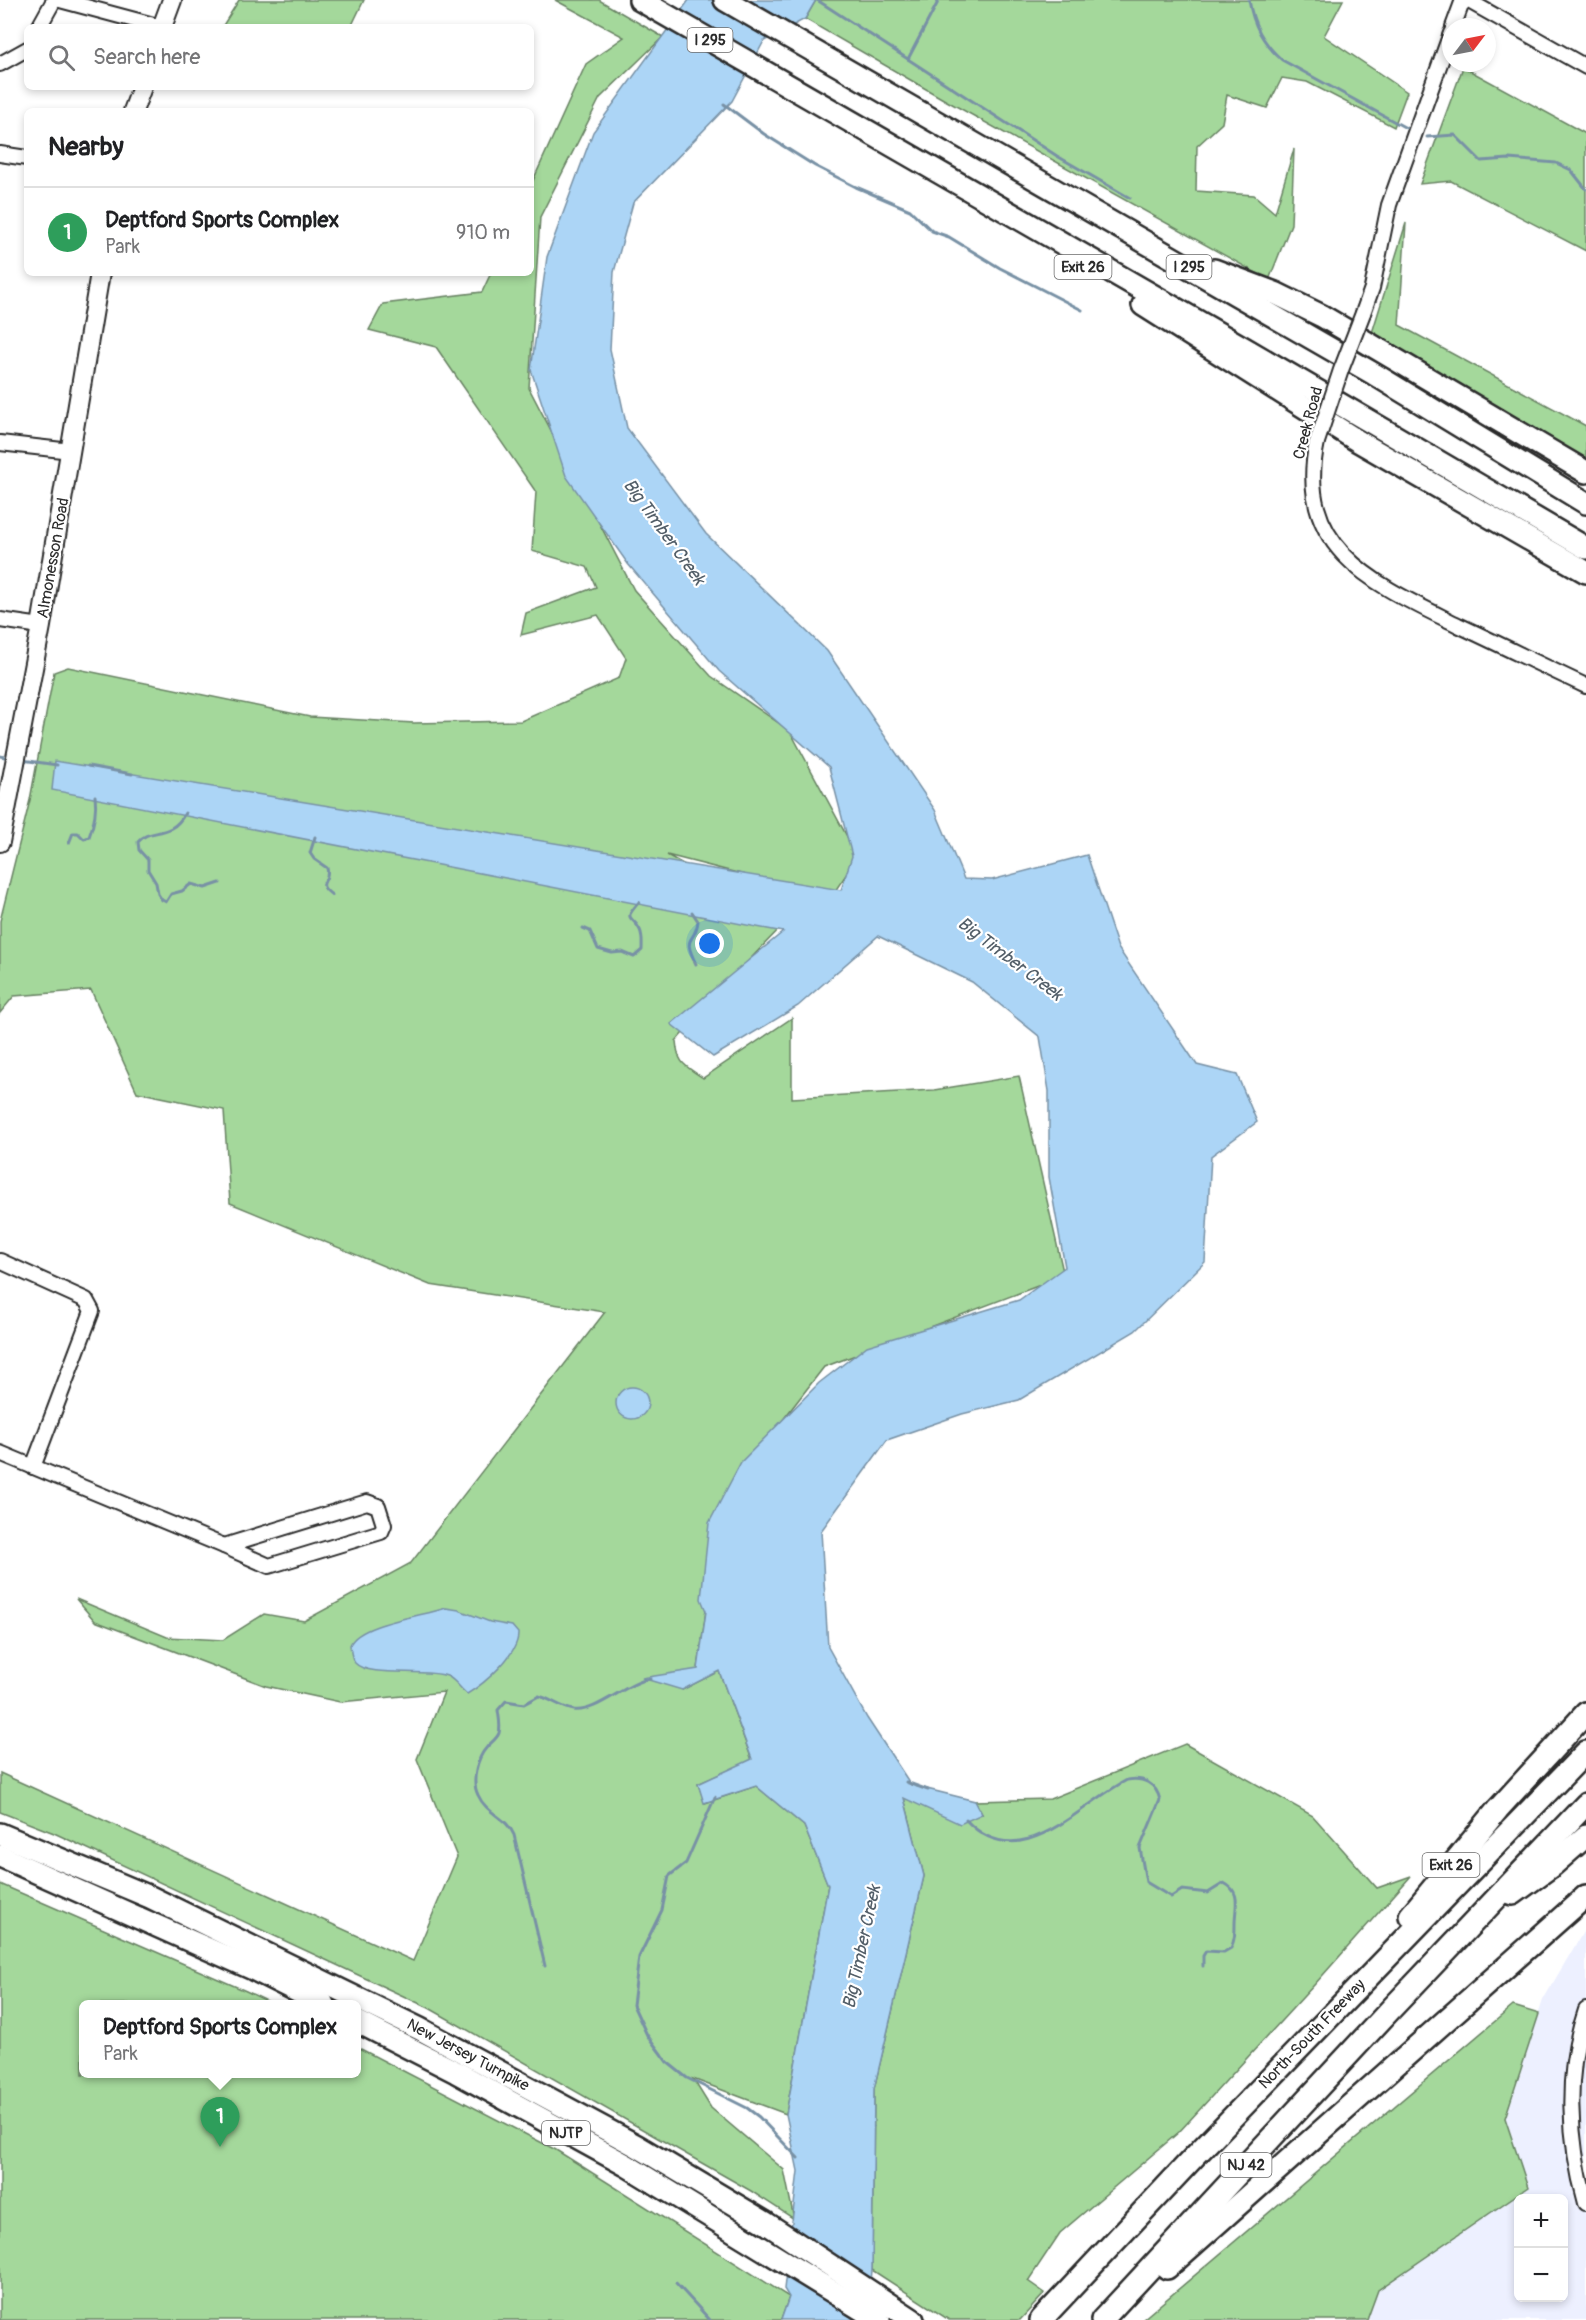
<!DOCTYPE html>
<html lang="en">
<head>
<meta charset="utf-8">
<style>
	:root { --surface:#fff; --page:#f2f2f2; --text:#202124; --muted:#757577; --line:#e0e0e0; --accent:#ea580c }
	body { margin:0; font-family:Pangolin,sans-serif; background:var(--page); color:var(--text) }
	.controls { position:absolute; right:18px; bottom:18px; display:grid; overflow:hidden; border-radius:9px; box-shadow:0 3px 9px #0003 }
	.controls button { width:54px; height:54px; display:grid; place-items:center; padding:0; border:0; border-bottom:2px solid var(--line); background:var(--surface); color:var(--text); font:30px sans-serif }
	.compass { position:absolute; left:1442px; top:18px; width:54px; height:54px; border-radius:50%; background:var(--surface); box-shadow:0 3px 9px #0003; rotate:58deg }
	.you { position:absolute; left:710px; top:944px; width:21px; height:21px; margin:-15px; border:4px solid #fff; border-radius:50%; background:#1a73e8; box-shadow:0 0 0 9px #1a73e833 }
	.badge { display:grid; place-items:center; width:39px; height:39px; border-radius:50%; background:var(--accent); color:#fff; font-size:20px; font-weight:700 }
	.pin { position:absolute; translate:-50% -50px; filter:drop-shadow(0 2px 3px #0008) }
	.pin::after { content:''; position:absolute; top:32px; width:21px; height:18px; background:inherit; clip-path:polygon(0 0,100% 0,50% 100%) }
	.popup { position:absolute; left:79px; top:2000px; width:282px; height:78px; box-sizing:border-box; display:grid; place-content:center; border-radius:9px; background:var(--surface); filter:drop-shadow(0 2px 4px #0005); font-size:20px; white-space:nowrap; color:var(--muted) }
	.popup b { font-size:22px; color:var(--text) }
	.popup::after { content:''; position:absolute; left:50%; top:100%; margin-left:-12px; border:12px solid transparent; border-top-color:var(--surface) }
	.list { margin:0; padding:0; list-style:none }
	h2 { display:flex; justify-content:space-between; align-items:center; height:78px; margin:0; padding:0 24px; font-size:26px }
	h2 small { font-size:20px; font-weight:400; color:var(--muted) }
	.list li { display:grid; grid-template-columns:39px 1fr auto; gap:18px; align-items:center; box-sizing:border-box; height:90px; padding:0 24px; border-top:2px solid var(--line) }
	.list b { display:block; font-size:22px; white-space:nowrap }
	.list p { margin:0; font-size:20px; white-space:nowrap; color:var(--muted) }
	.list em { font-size:20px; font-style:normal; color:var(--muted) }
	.icon { flex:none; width:33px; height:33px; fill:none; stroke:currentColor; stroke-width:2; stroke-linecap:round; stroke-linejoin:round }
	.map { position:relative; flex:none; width:1586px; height:2320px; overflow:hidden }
	.search { position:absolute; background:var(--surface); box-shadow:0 3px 9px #0003; left:24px; top:24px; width:510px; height:66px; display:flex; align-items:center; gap:15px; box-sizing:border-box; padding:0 21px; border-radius:9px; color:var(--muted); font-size:22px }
	.panel { position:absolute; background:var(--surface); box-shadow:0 3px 9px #0003; left:24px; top:108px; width:510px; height:168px; border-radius:9px }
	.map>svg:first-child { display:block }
	.built { fill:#edf0ff; fill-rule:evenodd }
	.green { fill:#a4d89b; stroke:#688263; stroke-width:1.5 }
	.water { fill:#acd5f6; stroke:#7891a5; stroke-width:1.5 }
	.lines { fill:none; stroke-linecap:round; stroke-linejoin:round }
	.stream { stroke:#7891a5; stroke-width:3 }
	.minor-casing { stroke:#2b2b2b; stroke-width:18 }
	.major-casing { stroke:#2b2b2b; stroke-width:22 }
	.highway-casing { stroke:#2b2b2b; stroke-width:26 }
	.minor { stroke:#fff; stroke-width:14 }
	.major { stroke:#fff; stroke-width:18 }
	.highway { stroke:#fff; stroke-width:21 }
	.minor-bridge-casing { stroke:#2b2b2b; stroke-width:18; stroke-linecap:butt }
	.minor-bridge { stroke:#fff; stroke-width:14 }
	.labels { text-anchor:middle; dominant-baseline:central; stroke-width:4.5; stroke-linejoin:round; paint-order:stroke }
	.shield { fill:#fff; stroke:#6b6b6b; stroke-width:1.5 }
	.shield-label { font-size:15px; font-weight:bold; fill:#2b2b2b }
	.street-label { font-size:16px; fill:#2b2b2b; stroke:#fff }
	.water-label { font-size:18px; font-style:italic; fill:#525e68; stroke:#fff }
</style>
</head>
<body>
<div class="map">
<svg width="1586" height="2320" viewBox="0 0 1586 2320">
	<rect width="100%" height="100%" fill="#fff"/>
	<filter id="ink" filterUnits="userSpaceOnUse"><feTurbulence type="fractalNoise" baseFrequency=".0167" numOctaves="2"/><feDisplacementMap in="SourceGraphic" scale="12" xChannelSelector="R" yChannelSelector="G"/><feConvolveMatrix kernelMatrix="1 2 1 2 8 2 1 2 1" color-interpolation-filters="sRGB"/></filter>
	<g filter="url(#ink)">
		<path class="built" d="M1586,1927V2320H1367L1378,2290L1528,2187L1505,2118L1543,2000ZM1518,2198H1564V2298H1518Z"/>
		<g class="green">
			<path d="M239,0H364L351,27H222Z"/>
			<path d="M555,0H599L663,37L600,98L540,217L529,388L634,590L711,676L790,731L858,857L831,897L667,855L786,922L720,990L676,1041C678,1065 685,1065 703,1078L792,1018V1098L934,1090L1019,1076L1064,1276L824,1367L730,1488L706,1610L698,1669L682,1690L719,1671L752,1760L698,1784L705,1803L756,1786L804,1826L828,1885L786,2114L693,2079L711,2108L784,2170L794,2219L751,2191L429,2008L54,1833L0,1812V1773L413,1961L457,1857L417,1759L444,1692L340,1702L266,1686L95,1621L76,1599L167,1637L223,1640L264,1614L304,1621L411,1563L605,1312L430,1285L230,1203L224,1110L137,1092L91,990L14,996L0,1013V921L30,800L54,672L68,667L310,717L414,723L521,721L619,678L626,658L598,615L521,635L526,613L596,587L587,567L532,551L536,492L436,347L369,330L383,304L482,292L491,273H531V185L586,64L624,37Z"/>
			<path d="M816,0H1343L1324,36L1407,92L1394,127L1307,82L1282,78L1267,108L1227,95L1222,123L1197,146L1196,191L1254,195L1275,213L1294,149L1291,224L1269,280L945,100L805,19Z"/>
			<path d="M1463,67L1586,134V251L1451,181L1420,184Z"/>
			<path d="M1406,223L1399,325L1586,426V460L1372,333Z"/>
			<path d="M1185,1744L1313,1816L1377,1888L1411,1876L1315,1984L1179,2132L1060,2233L1028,2281L1045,2293L1020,2320H949L872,2270L874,2089L924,1876L904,1798L982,1814L975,1801L1050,1799Z"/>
			<path d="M0,1884L246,1991L273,2004H83V2074H356L357,2047L556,2150L789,2297L781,2320H0Z"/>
			<path d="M1513,2006L1539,2014L1505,2118L1528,2187L1378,2290L1367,2320H1142Z"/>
		</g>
		<g class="water">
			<path d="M689,0H816L805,19L764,41L732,101L633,203L614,272L610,349L627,428L706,534L827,651L935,810L964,879L992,880L1087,855L1118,948L1197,1065L1237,1075L1257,1122L1211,1156L1205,1262L1135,1331L1019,1400L962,1414L887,1440L821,1531L828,1647L867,1718L911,1785L975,1801L982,1814L960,1824L904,1798L924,1876L874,2089L872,2270L868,2320H781L789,2297L784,2289L798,2171L786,2114L828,1885L804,1826L756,1786L704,1803L698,1784L752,1759L719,1671L682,1690L642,1678L698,1669L706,1611L701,1599L709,1523L741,1462L819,1383L867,1346L1019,1300L1065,1267L1049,1177V1091L1040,1037L972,982L878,936L798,1006L713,1057L671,1024L783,932L52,790L55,761L841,890L852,856L829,767L719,671L628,564L566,476L531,370L547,257L593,132Z"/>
			<circle cx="632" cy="1403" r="16"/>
			<path d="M446,1608L459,1610L490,1622L512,1626L518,1633C519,1654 484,1684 467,1694C461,1690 456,1680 447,1676C426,1668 368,1678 355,1663C351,1658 351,1652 350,1645C359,1623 424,1616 446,1608Z"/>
		</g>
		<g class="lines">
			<g class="stream">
				<path d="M817,0L1057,156L1130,198"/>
				<path d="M1249,0C1253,25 1263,43 1282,60L1406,128"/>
				<path d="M908,59L939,0"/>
				<path d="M724,104L764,134L815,166L856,187L910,210L932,231L949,237L1000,268L1082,310"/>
				<path d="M1427,137L1455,135L1481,161L1509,159L1556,163L1571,170L1586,189"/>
				<path d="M0,756L10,758"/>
				<path d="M22,760L57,765"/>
				<path d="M88,766L132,774"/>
				<path d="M185,813C171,840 149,827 138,842L139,850L148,860V870L156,883L158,894L162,900L166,902L171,894L182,891L191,884L205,888L220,883"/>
				<path d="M315,837L310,853L314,859L327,868C331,883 314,882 332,895"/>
				<path d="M69,843L73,833H78L84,839L89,837C94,824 97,810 95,796"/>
				<path d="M692,912L698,921C695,946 681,933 696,964"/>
				<path d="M583,928L590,931L598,949L612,953L622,952L634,957L642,950C642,944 643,936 640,930C632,914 622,922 639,902"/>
				<path d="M906,1782L928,1790"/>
				<path d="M715,1797L686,1863L669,1876L662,1910L639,1957L633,2005L647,2035L667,2062L687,2078L747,2108L759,2117L798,2158"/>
				<path d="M966,1820C1020,1878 1078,1805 1127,1780C1143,1777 1156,1783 1160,1800L1140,1848L1146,1882L1171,1897L1182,1890L1208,1893L1224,1883C1242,1892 1235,1907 1235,1923C1235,1933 1235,1939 1231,1948L1224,1952L1206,1951L1203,1956V1966"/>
				<path d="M545,1966L514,1835C506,1816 487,1815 478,1795C471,1781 477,1758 487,1747C491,1742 497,1739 499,1733C501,1726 499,1717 498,1710L506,1701L524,1704L539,1696C551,1699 561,1708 574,1710C597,1713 625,1683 650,1679"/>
				<path d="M676,2283L710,2320"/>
			</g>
			<defs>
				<g id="minor">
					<path d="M60,0L161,27"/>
					<path d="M1467,0L1586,67"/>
					<path d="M39,27L54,0"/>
					<path d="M1453,27L1463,0"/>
					<path d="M0,64L27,49"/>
					<path d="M0,154L27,158"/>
					<path d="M1363,313L1372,288L1389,205L1451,33"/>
					<path d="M1317,442C1294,551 1377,585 1458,625C1501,645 1543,666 1586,686"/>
					<path d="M0,443L71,451"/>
					<path d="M0,620L41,626"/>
					<path d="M0,1261L86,1300L92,1311L33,1467"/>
					<path d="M0,1453L224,1546"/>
					<path d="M367,1502L378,1506L384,1525L381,1532L269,1566L224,1546Z"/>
					<path d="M1586,2010C1565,2071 1568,2141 1586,2203"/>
				</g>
				<g id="major">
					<path d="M162,27L172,0"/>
					<path d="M133,111L142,87"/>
					<path d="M0,842L41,626L100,273"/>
				</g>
				<g id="highway">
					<path d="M640,0L1244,348L1586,548"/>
					<path d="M725,0L1374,374L1586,503"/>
					<path d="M1214,270L1275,293L1322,316L1586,472"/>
					<path d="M1143,305L1358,441L1586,572"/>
					<path d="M0,1834L150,1897L420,2029L637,2146L766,2223L913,2320"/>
					<path d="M0,1856L253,1969L323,2004"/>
					<path d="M1513,1894L1553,1865L1586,1836"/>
					<path d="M1410,1916L1498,1809L1586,1713"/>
					<path d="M356,2021L456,2072L626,2165L879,2320"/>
					<path d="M1167,2268L1586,1896"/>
					<path d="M1041,2320L1194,2157L1586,1752"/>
					<path d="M1102,2320L1391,2009L1586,1804"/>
				</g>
			</defs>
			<use href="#minor" class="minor-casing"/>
			<use href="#major" class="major-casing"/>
			<use href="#highway" class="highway-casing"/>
			<use href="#minor" class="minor"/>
			<use href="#major" class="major"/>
			<use href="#highway" class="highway"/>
			<defs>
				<path id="minor-bridge" d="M1317,442L1341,370L1363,313"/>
			</defs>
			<use href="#minor-bridge" class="minor-bridge-casing"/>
			<use href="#minor-bridge" class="minor-bridge"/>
		</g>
	</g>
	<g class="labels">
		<g class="shield">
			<rect x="687.5" y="28" width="45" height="24" rx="4.5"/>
			<rect x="1054.5" y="255" width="57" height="24" rx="4.5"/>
			<rect x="1166.5" y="255" width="45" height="24" rx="4.5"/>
			<rect x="1422.5" y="1853" width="57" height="24" rx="4.5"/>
			<rect x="542" y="2121" width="48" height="24" rx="4.5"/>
			<rect x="1220.5" y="2153" width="51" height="24" rx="4.5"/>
		</g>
		<g class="shield-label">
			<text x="710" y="40">I 295</text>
			<text x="1083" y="267">Exit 26</text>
			<text x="1189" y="267">I 295</text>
			<text x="1451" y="1865">Exit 26</text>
			<text x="566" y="2133">NJTP</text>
			<text x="1246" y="2165">NJ 42</text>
		</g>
		<g class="street-label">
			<text transform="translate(1308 423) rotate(-75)">Creek Road</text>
			<text transform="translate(53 558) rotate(-80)">Almonesson Road</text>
			<text transform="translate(1312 2034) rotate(-46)">North-South Freeway</text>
			<text transform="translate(468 2055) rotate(28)">New Jersey Turnpike</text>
		</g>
		<g class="water-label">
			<text transform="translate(664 532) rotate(54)">Big Timber Creek</text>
			<text transform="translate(1010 959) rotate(37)">Big Timber Creek</text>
			<text transform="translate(862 1947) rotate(-78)">Big Timber Creek</text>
		</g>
	</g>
</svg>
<div class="controls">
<button>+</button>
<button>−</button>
</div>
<svg class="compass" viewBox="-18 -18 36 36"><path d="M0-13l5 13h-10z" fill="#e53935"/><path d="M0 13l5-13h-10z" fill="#757577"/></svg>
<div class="you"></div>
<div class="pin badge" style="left:220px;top:2147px;background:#2e9e5b">1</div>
<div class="popup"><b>Deptford Sports Complex</b>Park</div>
<div class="search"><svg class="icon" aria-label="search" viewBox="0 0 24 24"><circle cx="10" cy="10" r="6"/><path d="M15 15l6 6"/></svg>Search here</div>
<section class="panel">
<h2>Nearby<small></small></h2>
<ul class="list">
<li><span class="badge" style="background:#2e9e5b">1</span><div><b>Deptford Sports Complex</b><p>Park</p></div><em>910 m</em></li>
</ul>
</section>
</div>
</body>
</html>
